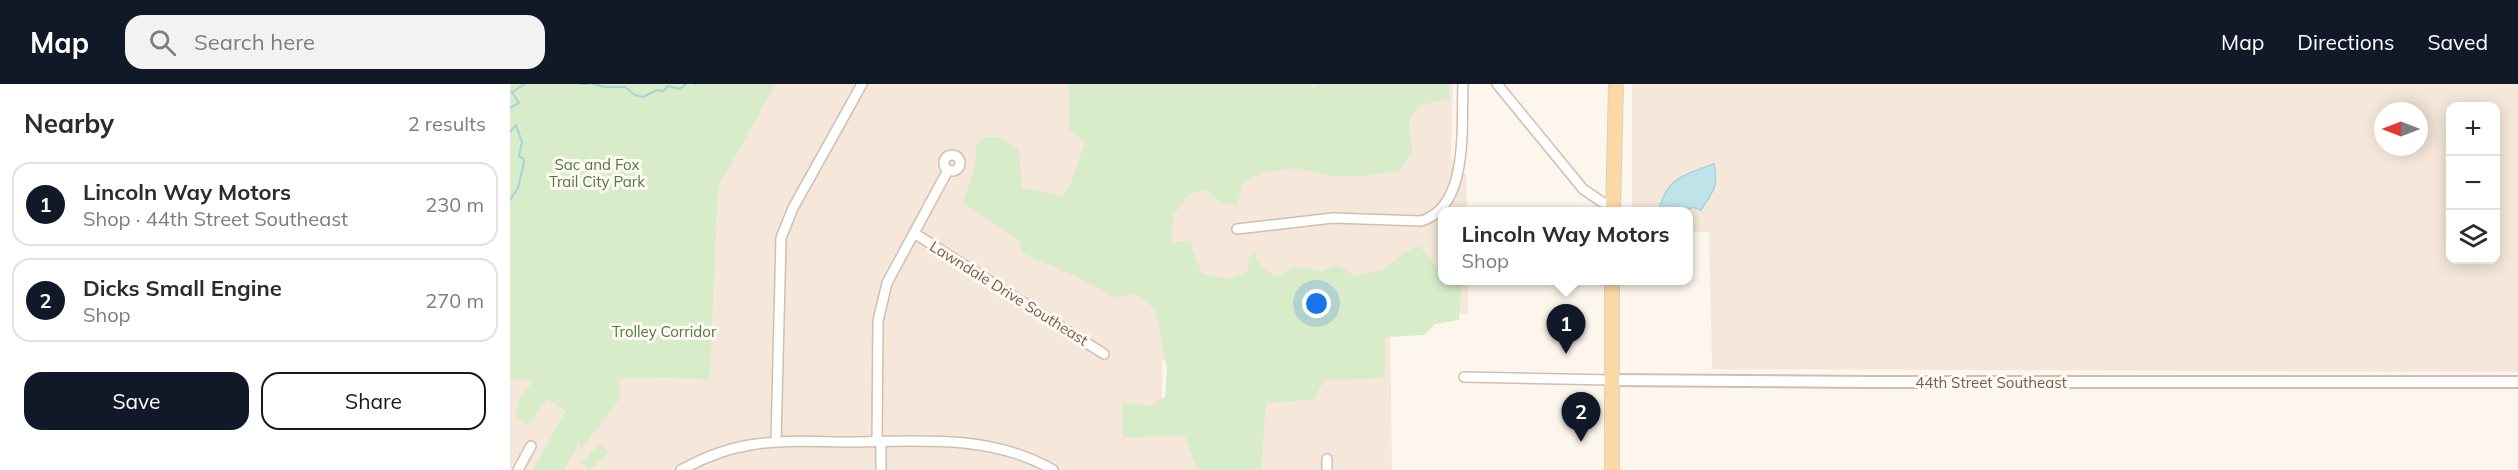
<!DOCTYPE html>
<html lang="en">
<head>
<meta charset="utf-8">
<style>
	:root { --surface:#fff; --page:#f2f2f3; --text:#2b2b33; --muted:#7c7c81; --line:#e1e1e2; --accent:#111827 }
	body { margin:0; font-family:Mulish,sans-serif; background:var(--page); color:var(--text) }
	.controls { position:absolute; right:18px; top:18px; display:grid; overflow:hidden; border-radius:12px; box-shadow:0 3px 15px #0003 }
	.controls button { width:54px; height:54px; display:grid; place-items:center; padding:0; border:0; border-bottom:2px solid var(--line); background:var(--surface); color:var(--text); font:30px sans-serif }
	.compass { position:absolute; left:1864px; top:18px; width:54px; height:54px; border-radius:50%; background:var(--surface); box-shadow:0 3px 15px #0003; rotate:270deg }
	.you { position:absolute; left:807px; top:220px; width:21px; height:21px; margin:-15px; border:4px solid #fff; border-radius:50%; background:#1a73e8; box-shadow:0 0 0 9px #1a73e833 }
	.badge { display:grid; place-items:center; width:39px; height:39px; border-radius:50%; background:var(--accent); color:#fff; font-size:20px; font-weight:700 }
	.pin { position:absolute; translate:-50% -50px; filter:drop-shadow(0 2px 3px #0008) }
	.pin::after { content:''; position:absolute; top:32px; width:21px; height:18px; background:inherit; clip-path:polygon(0 0,100% 0,50% 100%) }
	.popup { position:absolute; left:928px; top:123px; width:255px; height:78px; box-sizing:border-box; display:grid; place-content:center; border-radius:12px; background:var(--surface); filter:drop-shadow(0 2px 4px #0005); font-size:20px; white-space:nowrap; color:var(--muted) }
	.popup b { font-size:22px; color:var(--text) }
	.popup::after { content:''; position:absolute; left:50%; top:100%; margin-left:-12px; border:12px solid transparent; border-top-color:var(--surface) }
	.list { margin:0; padding:0; list-style:none }
	h2 { display:flex; justify-content:space-between; align-items:center; height:78px; margin:0; padding:0 24px; font-size:26px }
	h2 small { font-size:20px; font-weight:400; color:var(--muted) }
	.list li { display:grid; grid-template-columns:39px 1fr auto; gap:18px; align-items:center; box-sizing:border-box; height:84px; margin:0 12px 12px; padding:0 12px; border:2px solid var(--line); border-radius:18px }
	.list b { display:block; font-size:22px; white-space:nowrap }
	.list p { margin:0; font-size:20px; white-space:nowrap; color:var(--muted) }
	.list em { font-size:20px; font-style:normal; color:var(--muted) }
	.actions { display:flex; gap:12px; padding:18px 24px }
	.actions a { flex:1; padding:14px 0; border:2px solid var(--accent); border-radius:18px; text-align:center; font-size:21px; color:var(--accent) }
	.actions .main { background:var(--accent); color:#fff }
	.icon { flex:none; width:33px; height:33px; fill:none; stroke:currentColor; stroke-width:2; stroke-linecap:round; stroke-linejoin:round }
	.map { position:relative; flex:none; width:2008px; height:386px; overflow:hidden }
	header { display:flex; align-items:center; gap:36px; box-sizing:border-box; height:84px; padding:0 30px; background:var(--accent); color:#fff }
	header strong { font-size:28px }
	nav { display:flex; gap:33px; margin-inline-start:auto; font-size:21px }
	.search { width:420px; height:54px; background:var(--page); display:flex; align-items:center; gap:15px; box-sizing:border-box; padding:0 21px; border-radius:18px; color:var(--muted); font-size:22px }
	main { display:flex }
	aside { flex:1; background:var(--surface) }
	.map>svg:first-child { display:block }
	.residential { fill:#f5e8da; fill-rule:evenodd }
	.green { fill:#d8ecc9 }
	.water { fill:#bfe3e8; stroke:#a5d3da; stroke-width:1.5 }
	.lines { fill:none; stroke-linecap:round; stroke-linejoin:round }
	.stream { stroke:#a5d3da; stroke-width:2 }
	.minor-casing { stroke:#d1beb0; stroke-width:12 }
	.tertiary-casing { stroke:#d1beb0; stroke-width:14 }
	.primary-casing { stroke:#dad1cd; stroke-width:16 }
	.minor { stroke:#fff; stroke-width:9 }
	.tertiary { stroke:#fff; stroke-width:10 }
	.primary { stroke:#fbd9a5; stroke-width:14 }
	.labels { text-anchor:middle; dominant-baseline:central; stroke-width:6; stroke-linejoin:round; paint-order:stroke }
	.park-label { font-size:15px; fill:#537a41; stroke:#fffaf3 }
	.street-label { font-size:15px; fill:#7a5c4d; stroke:#fffaf3 }
</style>
</head>
<body>
<header>
<strong>Map</strong>
<div class="search"><svg class="icon" aria-label="search" viewBox="0 0 24 24"><circle cx="10" cy="10" r="6"/><path d="M15 15l6 6"/></svg>Search here</div>
<nav><a>Map</a><a>Directions</a><a>Saved</a></nav>
</header>
<main>
<aside>
<h2>Nearby<small>2 results</small></h2>
<ul class="list">
<li><span class="badge">1</span><div><b>Lincoln Way Motors</b><p>Shop · 44th Street Southeast</p></div><em>230 m</em></li>
<li><span class="badge">2</span><div><b>Dicks Small Engine</b><p>Shop</p></div><em>270 m</em></li>
</ul>
<div class="actions"><a class="main">Save</a><a>Share</a></div>
</aside>
<div class="map">
<svg width="2008" height="386" viewBox="0 0 2008 386">
	<rect width="100%" height="100%" fill="#fdf6ec"/>
	<g class="residential">
		<path d="M266,0H559V14L661,0H943L941,74L956,91L957,127L933,128V196L958,197V230L880,229L882,386H54L102,294L200,295L208,104ZM744,275L652,347V276Z"/>
		<path d="M1122,0H2008V288L1202,285L1199,148H1179V128H1122ZM1940,22H1986V176H1940ZM1873,27H1909V63H1873Z"/>
		<path d="M0,295H72L23,386H0Z"/>
	</g>
	<g class="green">
		<path d="M0,0H266L208,104L200,295L116,294L108,297L111,313L71,365L69,358L54,386H23L55,327L37,315L19,342L6,332L8,318L22,298L0,295Z"/>
		<path d="M559,0H799L804,4L808,0H938L940,14L909,22L899,37L902,68L890,87L853,92H820L786,84L752,89L733,99L727,121L710,119L697,106L680,109L664,130L661,159L680,157L692,190L720,195L737,188L739,172L744,168L752,182L766,193L785,183L811,187L827,181L845,192L873,185L895,168L910,162L933,191V196L952,198L949,236L925,240L914,251L875,253V294L814,296L804,316L756,319L751,386H688L674,351L613,354L612,318L639,322L655,313L657,284L645,225L625,209L607,214L558,189L512,169L508,155L453,119L465,82L466,61L474,53H491L509,66L512,104L552,112L561,99L575,58L559,46Z"/>
		<path d="M89,360L98,368L79,386L71,379Z"/>
	</g>
	<path class="water" d="M1204,80C1209,103 1203,107 1191,126L1183,123L1176,127H1152L1150,122C1159,92 1177,90 1204,80Z"/>
	<g class="lines">
		<g class="stream">
			<path d="M71,0H78"/>
			<path d="M83,0L95,3H115L125,11L133,13L147,6L153,7L158,2L170,5L176,0"/>
			<path d="M185,0H186"/>
			<path d="M0,24L9,19L2,8L15,0"/>
			<path d="M0,48L6,41L12,58L9,73L13,74L14,78L8,104L0,116"/>
		</g>
		<defs>
			<g id="minor">
				<path d="M987,0L1073,105L1092,118L1103,121"/>
				<circle cx="442" cy="79" r="8"/>
				<path d="M727,145L823,134L911,137C960,123 951,40 953,0"/>
				<path d="M404,149L594,270"/>
				<path d="M954,293L1101,296"/>
				<path d="M266,358L271,154L283,124L352,0"/>
				<path d="M367,358L368,237L377,199L438,86"/>
				<path d="M817,375V386"/>
				<path d="M8,386L21,362"/>
				<path d="M171,386C193,374 215,365 240,361C273,355 307,358 341,358C408,357 482,350 543,386"/>
				<path d="M371,386V358"/>
			</g>
			<path id="tertiary" d="M1101,296L1358,298H2008"/>
			<g id="primary">
				<path d="M1103,128L1106,0"/>
				<path d="M1102,386V196"/>
			</g>
		</defs>
		<use href="#minor" class="minor-casing"/>
		<use href="#tertiary" class="tertiary-casing"/>
		<use href="#primary" class="primary-casing"/>
		<use href="#minor" class="minor"/>
		<use href="#tertiary" class="tertiary"/>
		<use href="#primary" class="primary"/>
	</g>
	<g class="labels">
		<g class="park-label">
			<text x="87" y="80">Sac and Fox<tspan x="87" dy="17">Trail City Park</tspan></text>
			<text x="154" y="247">Trolley Corridor</text>
		</g>
		<g class="street-label">
			<text transform="translate(499 209) rotate(32)">Lawndale Drive Southeast</text>
			<text x="1481" y="298">44th Street Southeast</text>
		</g>
	</g>
</svg>
<div class="controls">
<button>+</button>
<button>−</button>
<button><svg class="icon" aria-label="layers" viewBox="0 0 24 24"><path d="M12 4l9 5-9 5-9-5zM3 14l9 5 9-5"/></svg></button>
</div>
<svg class="compass" viewBox="-18 -18 36 36"><path d="M0-13l5 13h-10z" fill="#e53935"/><path d="M0 13l5-13h-10z" fill="#7c7c81"/></svg>
<div class="you"></div>
<div class="pin badge" style="left:1056px;top:270px">1</div>
<div class="popup"><b>Lincoln Way Motors</b>Shop</div>
<div class="pin badge" style="left:1071px;top:358px">2</div>
</div>
</main>
</body>
</html>
